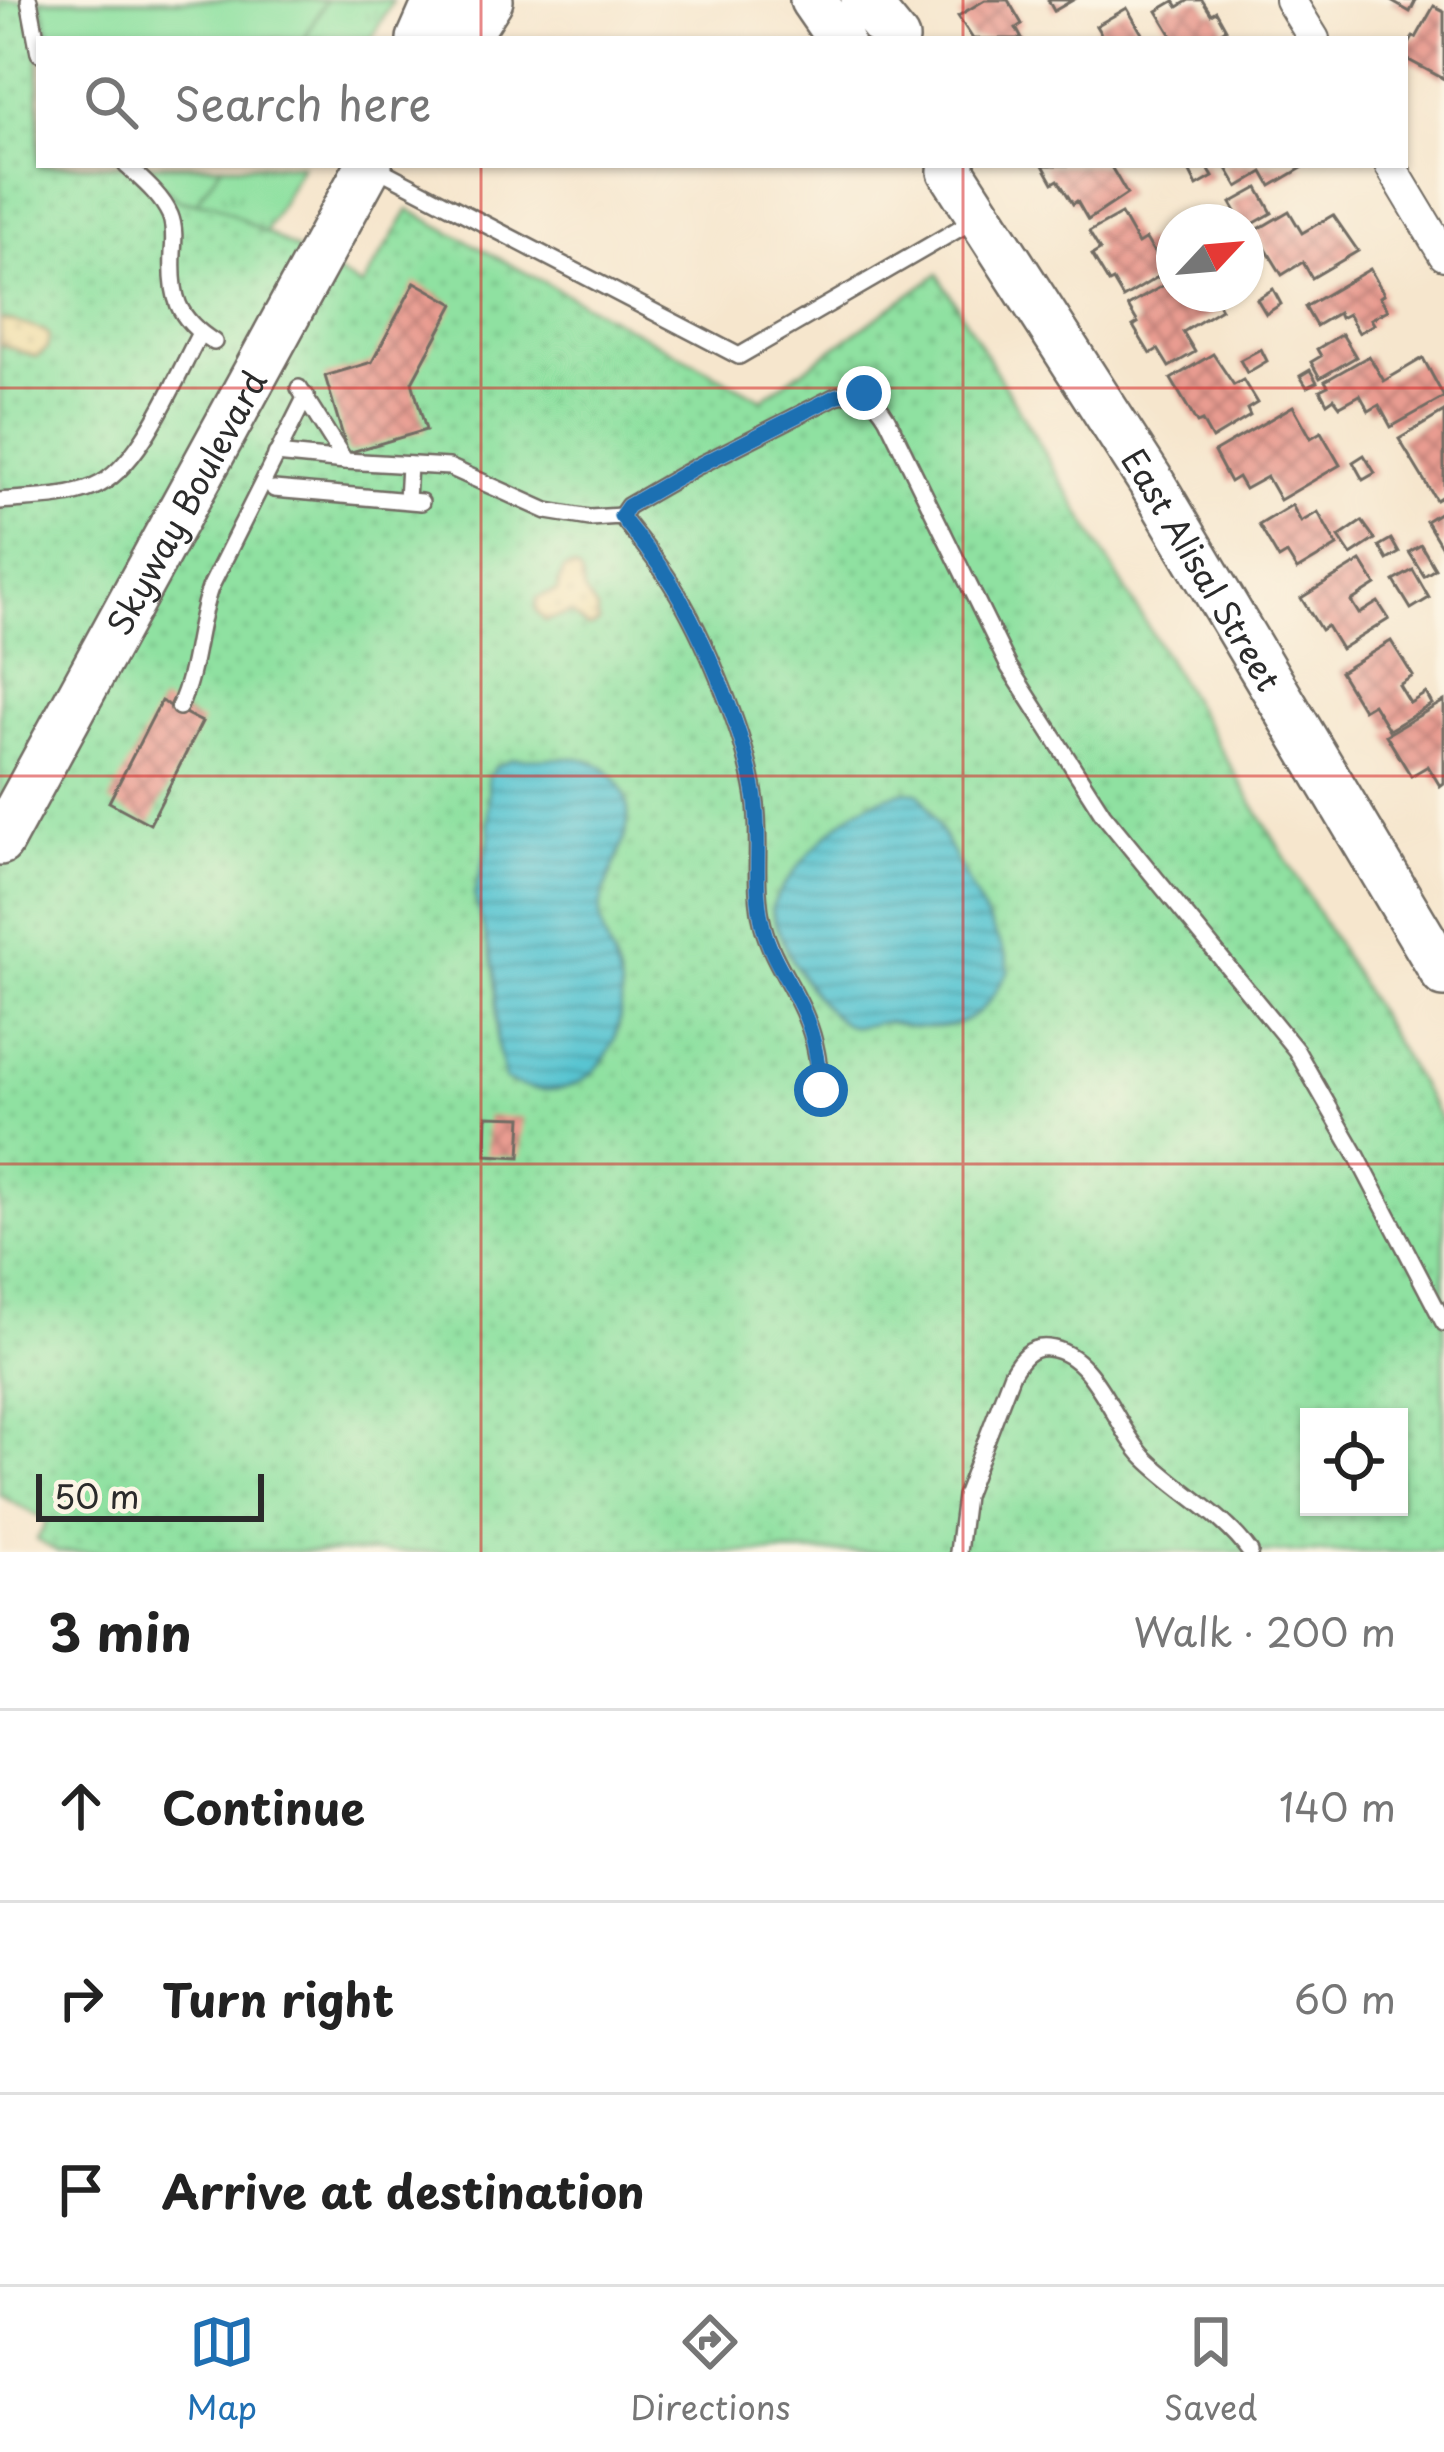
<!DOCTYPE html>
<html lang="en">
<head>
<meta charset="utf-8">
<style>
	:root { --surface:#fff; --page:#f2f2f2; --text:#222; --muted:#767676; --line:#e0e0e0; --accent:#1f6fb2 }
	body { margin:0; font-family:"Playpen Sans",sans-serif; background:var(--page); color:var(--text) }
	.controls { position:absolute; right:36px; bottom:36px; display:grid; overflow:hidden; border-radius:0px; box-shadow:0 3px 9px #0004 }
	.controls button { width:108px; height:108px; display:grid; place-items:center; padding:0; border:0; border-bottom:3px solid var(--line); background:var(--surface); color:var(--text); font:60px sans-serif }
	.compass { position:absolute; left:1156px; top:204px; width:108px; height:108px; border-radius:50%; background:var(--surface); box-shadow:0 3px 9px #0004; rotate:64deg }
	.scale { position:absolute; left:36px; bottom:30px; width:228px; box-sizing:border-box; padding-left:12px; border:6px solid #2b2b2b; border-top:0; font-size:33px; line-height:42px; white-space:nowrap; color:#2b2b2b; -webkit-text-stroke:9px #fcf5e5; paint-order:stroke }
	.stop { position:absolute; width:36px; height:36px; margin:-27px; border:9px solid #1f6fb2; border-radius:50%; background:#fff }
	.stop.end { background:#1f6fb2; border-color:#fff; box-shadow:0 3px 12px #0008 }
	.list { margin:0; padding:0; list-style:none }
	h2 { display:flex; justify-content:space-between; align-items:center; height:156px; margin:0; padding:0 48px; font-size:51px }
	h2 small { font-size:39px; font-weight:400; color:var(--muted) }
	.list li { display:grid; grid-template-columns:78px 1fr auto; gap:36px; align-items:center; box-sizing:border-box; height:192px; padding:0 48px; border-top:3px solid var(--line) }
	.list b { display:block; font-size:45px; white-space:nowrap }
	.list em { font-size:39px; font-style:normal; color:var(--muted) }
	.icon { flex:none; width:66px; height:66px; fill:none; stroke:currentColor; stroke-width:2; stroke-linecap:round; stroke-linejoin:round }
	.map { position:relative; flex:none; width:1444px; height:1552px; overflow:hidden }
	.search { position:absolute; background:var(--surface); box-shadow:0 3px 9px #0004; left:36px; right:36px; top:36px; height:132px; display:flex; align-items:center; gap:30px; box-sizing:border-box; padding:0 42px; border-radius:0px; color:var(--muted); font-size:45px }
	.sheet { height:732px; background:var(--surface) }
	nav { display:flex; justify-content:space-around; align-items:center; box-sizing:border-box; height:168px; border-top:3px solid var(--line); background:var(--surface); font-size:33px; color:var(--muted) }
	nav a { display:grid; justify-items:center; gap:6px }
	nav .on { color:var(--accent) }
	.map>svg:first-child { display:block }
	.grass { fill:url(#grass-dots); stroke:#5d8666; stroke-width:3; fill-rule:evenodd }
	.sand { fill:url(#sand-dots); stroke:#8c8264; stroke-width:3 }
	.park { fill:url(#park-tufts); stroke:#5d8666; stroke-width:3 }
	.pitch { fill:#8fe1a1; stroke:#5d8666; stroke-width:3 }
	.water { fill:url(#water-rules); stroke:#42787e; stroke-width:3 }
	.building { fill:url(#building-cross-hatch) }
	.lines { fill:none; stroke-linecap:round; stroke-linejoin:round }
	.lane-casing { stroke:#726c64; stroke-width:20 }
	.street-casing { stroke:#726c64; stroke-width:34 }
	.secondary-casing { stroke:#726c64; stroke-width:50 }
	.lane { stroke:#fff; stroke-width:15 }
	.street { stroke:#fff; stroke-width:30 }
	.secondary { stroke:#fff; stroke-width:45 }
	.route { stroke:#1f6fb2; stroke-width:15 }
	.grid { fill:none; stroke:#d62828; stroke-width:3; stroke-opacity:0.55 }
	.labels { text-anchor:middle; dominant-baseline:central; stroke-width:9; stroke-linejoin:round; paint-order:stroke }
	.street-label { font-size:33px; fill:#2b2b2b; stroke:#fcf5e5 }
</style>
</head>
<body>
<div class="map">
<svg width="1444" height="1552" viewBox="0 0 1444 1552">
	<defs>
		<pattern id="grass-dots" width="8" height="8" patternUnits="userSpaceOnUse" patternTransform="scale(3)"><rect width="8" height="8" fill="#8fe1a1"/><path d="M2 2h.1M6 6h.1" fill="none" stroke="#7cc18b" stroke-width="1.8" stroke-linecap="round"/></pattern>
		<pattern id="sand-dots" width="8" height="8" patternUnits="userSpaceOnUse" patternTransform="scale(3)"><rect width="8" height="8" fill="#eeda9e"/><path d="M2 2h.1M6 6h.1" fill="none" stroke="#cb8" stroke-width="1.8" stroke-linecap="round"/></pattern>
		<pattern id="park-tufts" width="24" height="20" patternUnits="userSpaceOnUse" patternTransform="scale(3)"><rect width="24" height="20" fill="#8fe1a1"/><path d="M3 7l-1-3M5 7V3M7 7l1-3M15 17l-1-3M17 17v-4M19 17l1-3" fill="none" stroke="#7cc18b"/></pattern>
		<pattern id="water-rules" width="6" height="5" patternUnits="userSpaceOnUse" patternTransform="scale(3)"><rect width="6" height="5" fill="#59c5d1"/><path d="M0 2.5h6" fill="none" stroke="#4aa0aa"/></pattern>
		<pattern id="building-cross-hatch" width="8" height="8" patternUnits="userSpaceOnUse" patternTransform="scale(3)"><rect width="8" height="8" fill="#e99c91"/><path d="M0 0l8 8M0 8l8-8" fill="none" stroke="#bd7f77"/></pattern>
	</defs>
	<rect width="100%" height="100%" fill="#fcf5e5"/>
	<filter id="ink" filterUnits="userSpaceOnUse"><feTurbulence type="fractalNoise" baseFrequency=".00833" numOctaves="2"/><feDisplacementMap in="SourceGraphic" scale="24" xChannelSelector="R" yChannelSelector="G"/><feConvolveMatrix kernelMatrix="1 2 1 2 8 2 1 2 1" color-interpolation-filters="sRGB"/></filter>
	<filter id="wash" filterUnits="userSpaceOnUse"><feTurbulence type="fractalNoise" baseFrequency=".004" numOctaves="4" result="noise"/><feDisplacementMap in="SourceGraphic" scale="48" xChannelSelector="R" yChannelSelector="G"/><feGaussianBlur stdDeviation="2.7" result="paint"/><feColorMatrix in="noise" values="0 0 0 0 0 0 0 0 0 0 0 0 0 0 0 0 0 1.4 0 .05"/><feComposite in="paint" operator="in"/></filter>
	<g filter="url(#wash)">
		<rect width="100%" height="100%" fill="#f6e6cd"/>
		<path class="grass" d="M0,0H40L50,39H39V165H135L196,203L213,202L362,287L409,210L762,399L938,274L1444,1125V1552H58L37,1540L47,1521L0,1495ZM1309,1417H1399V1507H1309Z"/>
		<g class="sand">
			<path d="M0,320C16,320 29,327 45,331L49,336L47,349L36,357L0,344Z"/>
			<path d="M571,567L578,570L582,576L584,591L597,610L599,622L592,627H587L571,613L545,621L536,611L537,598L557,591L564,569Z"/>
		</g>
		<g class="park">
			<path d="M40,0H393L371,39H51Z"/>
			<path d="M135,165H302L265,233L213,203H196L179,200Z"/>
		</g>
		<g class="pitch">
			<path d="M40,0H326L304,39H51Z"/>
			<path d="M135,165H222L196,203L179,200Z"/>
		</g>
		<g class="water">
			<path d="M577,758C593,760 606,767 616,780C650,821 603,871 600,911C598,935 620,964 621,990C625,1061 575,1113 505,1080L497,1043L495,972L474,894L489,840L488,778L495,767L512,759Z"/>
			<path d="M906,791L918,792L924,799L1006,955L1009,970C983,1016 969,1030 913,1027C904,1026 894,1022 885,1022C869,1023 854,1032 840,1021C810,998 781,945 771,909C782,880 833,824 860,808C874,800 891,795 906,791Z"/>
		</g>
		<g id="blocks">
			<g class="building">
				<path d="M985,0H1008L1022,24L1016,28L1022,39H973L958,16Z"/>
				<path d="M1048,0H1073L1054,11Z"/>
				<path d="M1189,0H1202L1211,14L1216,11L1226,29L1209,39H1174L1157,11L1174,1L1178,7Z"/>
				<path d="M1389,0H1416L1410,12Z"/>
				<path d="M1434,6L1444,11V79L1405,58V52L1413,37L1416,38Z"/>
				<path d="M1127,8L1145,39H1104L1096,26Z"/>
				<path d="M1043,165H1110L1127,194L1088,220L1077,201L1073,204L1058,180L1053,183Z"/>
				<path d="M1202,165H1206L1213,177L1197,186L1190,172Z"/>
				<path d="M1225,165H1307L1271,186L1263,172L1238,187Z"/>
				<path d="M1258,188L1272,213L1246,228V222H1242L1231,203Z"/>
				<path d="M1289,211L1302,233L1333,215L1358,251L1312,278L1303,262L1282,275L1255,231Z"/>
				<path d="M1121,214L1138,244L1146,239L1166,272L1123,298L1113,281L1109,283L1092,255L1100,250L1089,232Z"/>
				<path d="M1370,269L1384,294L1380,297L1388,310L1371,319L1374,324L1359,333L1348,314L1340,318L1338,313L1316,326L1305,307Z"/>
				<path d="M1174,279V294H1213L1221,309L1183,332L1195,352L1169,367L1158,349L1150,354L1133,326L1138,323L1128,306Z"/>
				<path d="M415,282L454,304L412,382L426,430L348,453L325,376L372,362Z"/>
				<path d="M1273,289L1281,304L1266,314L1257,299Z"/>
				<path d="M1342,334L1356,357L1320,378L1311,362L1321,356L1317,349Z"/>
				<path d="M1261,349L1267,361L1247,373L1240,360Z"/>
				<path d="M1213,354L1234,385L1243,380L1257,403L1247,409L1250,416L1212,439L1202,421L1197,423L1171,379Z"/>
				<path d="M1369,356L1384,381L1423,358L1444,397L1391,427L1379,405L1369,411L1360,395L1340,406L1334,398L1327,403L1320,390L1328,386L1325,381Z"/>
				<path d="M1310,370L1317,382L1307,387L1300,376Z"/>
				<path d="M1293,406L1311,438L1321,432L1340,465L1280,500L1267,477L1245,489L1238,477L1230,482L1214,452Z"/>
				<path d="M1444,412V495L1436,500L1399,439Z"/>
				<path d="M1364,455L1375,473L1363,480L1353,462Z"/>
				<path d="M1292,505L1301,522L1318,512L1337,546L1297,570L1287,554L1279,559L1259,525Z"/>
				<path d="M1444,510V544L1441,546L1426,521Z"/>
				<path d="M1362,521L1375,539L1351,555L1339,537Z"/>
				<path d="M1391,539L1399,553L1387,560L1379,546Z"/>
				<path d="M1421,545L1435,569L1424,576L1409,552Z"/>
				<path d="M1361,561L1376,585L1351,601L1359,614L1378,602L1389,619L1341,649L1327,626L1321,630L1301,598Z"/>
				<path d="M1413,570L1429,598L1411,609L1394,581Z"/>
				<path d="M1391,641L1413,676L1399,685L1410,703L1426,693L1432,704L1389,730L1373,704L1363,710L1340,672Z"/>
				<path d="M161,701L202,722L150,824L109,802Z"/>
				<path d="M1444,701V783L1440,786L1428,766L1411,776L1386,735Z"/>
				<path d="M487,1116L522,1117L520,1157L486,1155Z"/>
			</g>
		</g>
	</g>
	<g filter="url(#ink)">
		<use href="#blocks" fill-opacity="0" stroke="#726c64" stroke-width="3"/>
		<g class="lines">
			<defs>
				<g id="lane">
					<path d="M29,0L39,53"/>
					<path d="M126,165C142,180 161,195 170,215C175,227 174,241 173,253C171,296 176,318 214,342"/>
					<path d="M373,166L739,356L974,220"/>
					<path d="M299,388L345,461L449,467L547,511L590,518L621,516C638,538 656,559 671,583C704,635 746,736 755,797C762,840 752,884 763,926C772,960 794,987 806,1018C816,1042 819,1065 821,1091"/>
					<path d="M276,454L345,461"/>
					<path d="M274,489L421,502"/>
					<path d="M407,500L409,465"/>
					<path d="M0,501C30,498 65,499 94,487C140,469 176,377 200,333"/>
					<path d="M621,516L628,506L694,468L836,396C862,388 874,396 887,418L1009,667L1103,814L1296,1050L1357,1156L1444,1323"/>
					<path d="M179,707C197,669 196,627 210,588L306,396"/>
					<path d="M958,1552L965,1496L1012,1373C1020,1359 1030,1346 1048,1348C1096,1353 1114,1427 1145,1458C1178,1491 1223,1514 1250,1552"/>
				</g>
				<g id="street">
					<path d="M1290,0L1314,39"/>
					<path d="M1390,165L1444,255"/>
				</g>
				<g id="secondary">
					<path d="M813,0L840,39"/>
					<path d="M864,0L896,39"/>
					<path d="M420,39L431,14L442,0"/>
					<path d="M465,39L490,0"/>
					<path id="s1" d="M952,165L951,171L1150,480L1444,974"/>
					<path id="s2" d="M0,842L369,165"/>
				</g>
			</defs>
			<use href="#lane" class="lane-casing"/>
			<use href="#street" class="street-casing"/>
			<use href="#secondary" class="secondary-casing"/>
			<use href="#lane" class="lane"/>
			<use href="#street" class="street"/>
			<use href="#secondary" class="secondary"/>
		</g>
	</g>
	<g class="lines" filter="url(#ink)">
		<path class="route" d="M821,1090C818,1066 816,1042 806,1018C794,987 771,960 763,926C752,884 762,840 755,797C746,736 704,636 671,583C656,559 638,538 621,516L628,506L694,468L836,396L856,391L864,393"/>
	</g>
	<path class="grid" d="M481,0V39M963,0V39M481,165V1552M963,165V1552M0,388H1444M0,776H1444M0,1164H1444"/>
	<g class="labels">
		<g class="street-label">
			<text stroke="none"><textPath href="#s2" startOffset="387">Skyway Boulevard</textPath></text>
			<text stroke="none"><textPath href="#s1" startOffset="477">East Alisal Street</textPath></text>
		</g>
	</g>
</svg>
<div class="controls">
<button><svg class="icon" aria-label="locate" viewBox="0 0 24 24"><circle cx="12" cy="12" r="6"/><path d="M12 2v4M12 18v4M2 12h4M18 12h4"/></svg></button>
</div>
<svg class="compass" viewBox="-18 -18 36 36"><path d="M0-13l5 13h-10z" fill="#e53935"/><path d="M0 13l5-13h-10z" fill="#767676"/></svg>
<div class="scale">50 m</div>
<div class="stop" style="left:821px;top:1090px"></div>
<div class="stop end" style="left:864px;top:393px"></div>
<div class="search"><svg class="icon" aria-label="search" viewBox="0 0 24 24"><circle cx="10" cy="10" r="6"/><path d="M15 15l6 6"/></svg>Search here</div>
</div>
<section class="sheet">
<h2>3 min<small>Walk · 200 m</small></h2>
<ul class="list">
<li><svg class="icon" aria-label="ahead" viewBox="0 0 24 24"><path d="M12 20V5M6 11l6-6 6 6"/></svg><div><b>Continue</b></div><em>140 m</em></li>
<li><svg class="icon" aria-label="right" viewBox="0 0 24 24"><path d="M7 20v-9h11M14 6l5 5-5 5"/></svg><div><b>Turn right</b></div><em>60 m</em></li>
<li><svg class="icon" aria-label="arrive" viewBox="0 0 24 24"><path d="M6 21V4h12l-3 4 3 4H6"/></svg><div><b>Arrive at destination</b></div></li>
</ul>
</section>
<nav>
<a class="on"><svg class="icon" aria-label="map" viewBox="0 0 24 24"><path d="M3 6l6-2 6 2 6-2v14l-6 2-6-2-6 2zM9 4v14M15 6v14"/></svg>Map</a>
<a><svg class="icon" aria-label="directions" viewBox="0 0 24 24"><path d="M12 3l9 9-9 9-9-9zM9 14v-3h6M13 9l2 2-2 2"/></svg>Directions</a>
<a><svg class="icon" aria-label="saved" viewBox="0 0 24 24"><path d="M7 4h10v16l-5-4-5 4z"/></svg>Saved</a>
</nav>
</body>
</html>
